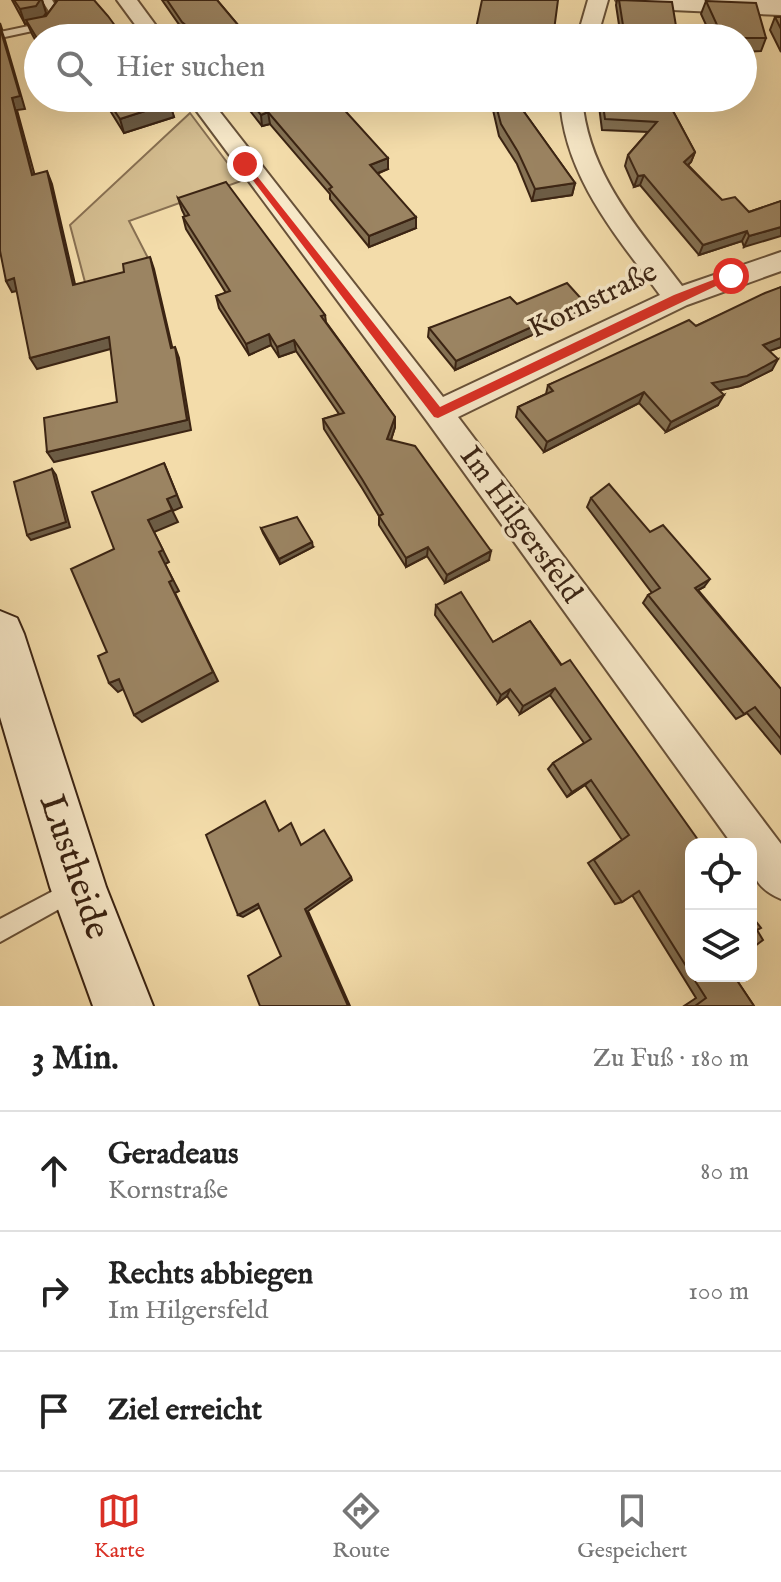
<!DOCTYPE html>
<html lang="de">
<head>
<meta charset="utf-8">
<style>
	:root { --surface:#fff; --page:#f6f6f6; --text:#222; --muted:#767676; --line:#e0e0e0; --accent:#d93025 }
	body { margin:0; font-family:"IM FELL English",serif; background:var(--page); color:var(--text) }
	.controls { position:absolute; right:24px; bottom:24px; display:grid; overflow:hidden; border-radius:16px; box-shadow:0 8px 32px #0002 }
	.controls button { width:72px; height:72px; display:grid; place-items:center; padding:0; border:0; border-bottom:2px solid var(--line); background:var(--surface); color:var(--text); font:40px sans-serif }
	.stop { position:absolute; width:24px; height:24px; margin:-18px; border:6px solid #d93025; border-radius:50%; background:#fff }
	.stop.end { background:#d93025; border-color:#fff; box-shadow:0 2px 8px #0008 }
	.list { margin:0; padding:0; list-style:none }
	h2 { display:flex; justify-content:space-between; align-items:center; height:104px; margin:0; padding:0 32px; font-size:34px }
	h2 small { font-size:26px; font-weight:400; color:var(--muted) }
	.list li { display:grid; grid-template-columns:52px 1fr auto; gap:24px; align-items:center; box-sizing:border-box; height:120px; padding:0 32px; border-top:2px solid var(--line) }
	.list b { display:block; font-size:30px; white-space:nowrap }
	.list p { margin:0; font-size:26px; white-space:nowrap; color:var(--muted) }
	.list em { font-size:26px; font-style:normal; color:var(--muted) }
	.icon { flex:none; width:44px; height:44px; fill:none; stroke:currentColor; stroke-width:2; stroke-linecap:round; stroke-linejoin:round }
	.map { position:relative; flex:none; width:781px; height:1006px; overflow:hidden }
	.search { position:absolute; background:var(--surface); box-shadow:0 8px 32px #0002; left:24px; right:24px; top:24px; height:88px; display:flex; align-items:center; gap:20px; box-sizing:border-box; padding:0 28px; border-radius:44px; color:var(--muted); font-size:30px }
	.sheet { height:464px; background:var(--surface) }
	nav { display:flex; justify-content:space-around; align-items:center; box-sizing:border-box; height:112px; border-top:2px solid var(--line); background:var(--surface); font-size:22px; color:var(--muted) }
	nav a { display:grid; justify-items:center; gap:4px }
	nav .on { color:var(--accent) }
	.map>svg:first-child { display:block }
	.green { fill:#d4bd90; stroke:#887052; stroke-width:2 }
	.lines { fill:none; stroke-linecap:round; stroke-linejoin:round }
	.service-casing { stroke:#695239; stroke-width:4 }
	.minor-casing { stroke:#695239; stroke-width:4 }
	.tertiary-casing { stroke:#695239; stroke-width:4 }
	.secondary-casing { stroke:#3b2413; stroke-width:4 }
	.service { fill:#f7e8c8; fill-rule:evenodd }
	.minor { fill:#f7e8c8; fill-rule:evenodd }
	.tertiary { fill:#f7e8c8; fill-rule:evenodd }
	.secondary { fill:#f7e8c8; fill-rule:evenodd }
	.wall { fill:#857254; stroke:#3b2413; stroke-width:2 }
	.shaded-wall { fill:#6c5c45; stroke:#3b2413; stroke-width:2 }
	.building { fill:#9b8462; stroke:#3b2413; stroke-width:2 }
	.route { fill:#d93025 }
	.labels { text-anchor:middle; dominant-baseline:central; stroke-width:7; stroke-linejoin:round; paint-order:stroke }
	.street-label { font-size:30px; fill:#3b2413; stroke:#f7e8c8 }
	.near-street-label { font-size:36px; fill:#3b2413; stroke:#f7e8c8 }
</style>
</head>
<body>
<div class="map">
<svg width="781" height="1006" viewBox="0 0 781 1006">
	<rect width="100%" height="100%" fill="#f3dcaa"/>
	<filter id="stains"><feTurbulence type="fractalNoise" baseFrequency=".0025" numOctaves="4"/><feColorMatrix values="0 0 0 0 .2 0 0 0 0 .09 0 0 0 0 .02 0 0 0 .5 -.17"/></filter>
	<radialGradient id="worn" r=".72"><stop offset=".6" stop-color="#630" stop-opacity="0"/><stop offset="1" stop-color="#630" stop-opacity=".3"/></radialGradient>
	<path class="green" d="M190,113L241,181L129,221L149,260L134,274L86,286L70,225Z"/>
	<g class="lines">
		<defs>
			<g id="service">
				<path d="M42,0H52L60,13L51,27L0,38V32L43,23L50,13Z"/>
				<path d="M72,881L79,884L82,891L79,898L0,942V919Z"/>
			</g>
			<g id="minor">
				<path d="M117,0H137L165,38H145Z"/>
				<path d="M588,0H608L597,38H577Z"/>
				<path d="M187,98H209L443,397L660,295C615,234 564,176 560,98H582C588,174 638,228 682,286L781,252V271L687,305L458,417L781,844V899C753,887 751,872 751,844H732L427,421Z"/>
			</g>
			<path id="tertiary" d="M616,0H781V15L629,8L620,5Z"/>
			<path id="secondary" d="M0,611L17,618L24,634L106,887L153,1006H93L50,887L0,717Z"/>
		</defs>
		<use href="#service" class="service-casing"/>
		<use href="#minor" class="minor-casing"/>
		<use href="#tertiary" class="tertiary-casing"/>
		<use href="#secondary" class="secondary-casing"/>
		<use href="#service" class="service"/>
		<use href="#minor" class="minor"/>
		<use href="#tertiary" class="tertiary"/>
		<use href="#secondary" class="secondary"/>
	</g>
	<g class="wall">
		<path d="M12,0H42L46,13L44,16H46L56,2L55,0H94L38,38V45L32,34L27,23L25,24Z"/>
		<path d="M162,0H217L249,38H190L185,33Z"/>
		<path d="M617,0H631L678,38H621L616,5Z"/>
		<path d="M706,1L766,38L761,51L743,52V38H712L701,14Z"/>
		<path d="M775,17H781V52L770,30Z"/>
		<path d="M69,98H167L174,117L124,133L106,104L99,107L97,103L75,108Z"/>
		<path d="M240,98H319L388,169L377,174L416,228L369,247L330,199V194L270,124L262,126Z"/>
		<path d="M473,98H514L575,183L572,195L532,201L517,164L499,136L493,110L473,109Z"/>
		<path d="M598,98H666L695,152L691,162L688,165L722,200L749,212L781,201L744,247L742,241L699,255L640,185L634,187L625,166L628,155L648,132L602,130Z"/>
		<path d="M178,198L325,315L326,322L395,417V427L391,440L489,560L445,583L427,556L406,567L379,525V516L362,488L324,429L323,419L339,414L296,351L279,357L271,345L249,355L219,308L216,296L226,293L186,229L183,217L185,216L182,210Z"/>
		<path d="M781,287V347L769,351L772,370L740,386L720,390L718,405L666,432L639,403L544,452L516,417L518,407L546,394L548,385L696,326Z"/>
		<path d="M517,304L583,312L455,370L428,337L429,328Z"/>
		<path d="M591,498L650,532L704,587L698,590L781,689V754L747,713L736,719L643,603L648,595L652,593L587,507Z"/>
		<path d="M261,528L313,547L280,564L263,533Z"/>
		<path d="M436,605L493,642L530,621L691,844V976H734L754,1006H684L696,998L632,895L622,902L615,904L588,863L622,840L585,785L567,797L548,769L553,763L584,743L550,695L520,714L507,696L498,703L435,615Z"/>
	</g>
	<g class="shaded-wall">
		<path d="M40,0H42L46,13L41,20L25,24L20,9Z"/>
		<path d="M0,23L2,29H1L5,40L25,109L17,110L38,187L32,175L12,98L0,29Z"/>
		<path d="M71,98H95L97,103L75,108Z"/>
		<path d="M96,98H104L106,104L99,107Z"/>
		<path d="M170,103L174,117L124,133L120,119Z"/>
		<path d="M268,112L270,124L262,126L261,115Z"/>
		<path d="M695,152L691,162L680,172L684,162Z"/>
		<path d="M388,158V169L370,176V165Z"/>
		<path d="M47,171L52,184L78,297L73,285Z"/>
		<path d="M644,175L640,185L634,187L638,176Z"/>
		<path d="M575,183L572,195L532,201L535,189Z"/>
		<path d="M416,217V228L369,247V236Z"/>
		<path d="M781,227V236L744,247L749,236Z"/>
		<path d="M747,231L742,241L699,255L703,245Z"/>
		<path d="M150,257L154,269L175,359L171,348Z"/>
		<path d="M14,278L21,290L12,292L6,281Z"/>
		<path d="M585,303L583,312L455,370L456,361Z"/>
		<path d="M269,334L271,345L249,355L246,344Z"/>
		<path d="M109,337L114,348L37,369L30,358Z"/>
		<path d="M781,338V347L756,356L763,345Z"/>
		<path d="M294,340L296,351L279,357L277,347Z"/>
		<path d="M175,347L179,358L191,430L54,462L47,452L187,420Z"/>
		<path d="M778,359L772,370L740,386L707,393L712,383Z"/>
		<path d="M644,392L639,403L544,452L547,442Z"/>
		<path d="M724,395L718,405L666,432L671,422Z"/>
		<path d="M395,417V427L388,449L387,439Z"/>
		<path d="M164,463L182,507L173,511L167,499Z"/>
		<path d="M52,469L56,475L70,527L31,540L27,535Z"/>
		<path d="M172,510L178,522L154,532L169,562L165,564L179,591L175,593L218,681L142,722L134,715L169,582L148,520Z"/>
		<path d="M312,542L313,547L280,564L279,559Z"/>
		<path d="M428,547L427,556L406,567V558Z"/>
		<path d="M491,551L489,560L445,583L447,575Z"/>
		<path d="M710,579L704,587L689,595L695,588Z"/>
		<path d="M119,679L127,687L118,692L109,683Z"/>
		<path d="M555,688L550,695L520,714L523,706Z"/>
		<path d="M510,689L507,696L498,703L501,695Z"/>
		<path d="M591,780L585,785L567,797L572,792Z"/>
		<path d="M351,877L352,880L308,911L350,1006H348L305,909Z"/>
		<path d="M258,904L262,906L243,917L238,915Z"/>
	</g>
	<g class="building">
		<path d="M14,0H40L36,6L20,9Z"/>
		<path d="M58,0H94L108,16L124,38H38V40L26,20L46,16Z"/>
		<path d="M167,0H217L249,38H201L182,22Z"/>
		<path d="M482,0H558L553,38H510L506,34L500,38H474Z"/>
		<path d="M619,0L672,2L678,38H625Z"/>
		<path d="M706,1L756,3L766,38H723Z"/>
		<path d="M775,17H781V29Z"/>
		<path d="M0,28L20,96L12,98L32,175L47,171L73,285L124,272L123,264L150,257L171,348L175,347L187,420L47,452L44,418L117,402L109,337L30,358L14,278L6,281L0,251Z"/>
		<path d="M106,98H167L170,103L120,119Z"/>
		<path d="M247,98H319L328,108L339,104L388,158L370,165L416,217L369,236L329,189L332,187L268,112L261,115Z"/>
		<path d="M485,98H514L575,183L535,189L518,152L501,124L494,98Z"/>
		<path d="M602,98H666L695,152L684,162L722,200L735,197L749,212L781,201V227L749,236L747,231L703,245L644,175L638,176L628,155L657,122L605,119Z"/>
		<path d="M226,182L325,315L321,316L395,417L387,439L415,446L491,551L447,575L428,547L406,558L379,516L383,514L362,479L323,419L344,413L294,340L277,347L269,334L246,344L216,296L230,291L183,217L189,215L178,198Z"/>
		<path d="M567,283L585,303L456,361L429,328L510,297L517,304Z"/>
		<path d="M781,287V338L763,345L778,359L747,376L712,383L724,395L671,422L644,392L547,442L518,407L553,391L548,385L689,320L696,326L765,293Z"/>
		<path d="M164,463L177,495L167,499L172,510L148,520L163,550L159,552L173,580L169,582L213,672L134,715L119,679L109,683L98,656L107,652L71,569L114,549L92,492Z"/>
		<path d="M52,469L66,522L27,535L14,482Z"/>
		<path d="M609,484L650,532L663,525L710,579L695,588L781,689V739L755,707L744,714L648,595L660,588L591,498Z"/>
		<path d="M297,517L312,542L279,559L261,528Z"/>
		<path d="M461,592L493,642L530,621L561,665L570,660L701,844H691V974L639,891L622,902L594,860L629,835L591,780L572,792L553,763L591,739L555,688L523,706L510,689L501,695L436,605Z"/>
		<path d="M265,801L279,831L291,823L301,845L324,830L351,877L305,909L348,1006H260L248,976L281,956L258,904L238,915L206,835Z"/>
		<path d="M751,915L761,928L757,930L763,940L751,949Z"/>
		<path d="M692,976H734L754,1006H695L706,998Z"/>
	</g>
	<path class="route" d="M245,161L440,407L674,295L731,273L737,276L438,418L434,417L242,166Z"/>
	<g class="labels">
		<g class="street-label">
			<text transform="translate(593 301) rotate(-26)">Kornstraße</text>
			<text transform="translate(520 525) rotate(54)">Im Hilgersfeld</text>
		</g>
		<g class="near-street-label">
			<text transform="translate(74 867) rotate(71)">Lustheide</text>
		</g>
	</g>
	<rect width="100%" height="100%" filter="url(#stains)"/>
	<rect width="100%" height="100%" fill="url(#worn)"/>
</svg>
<div class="controls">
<button><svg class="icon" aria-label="locate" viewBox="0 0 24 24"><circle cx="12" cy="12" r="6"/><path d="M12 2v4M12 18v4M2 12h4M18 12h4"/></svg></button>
<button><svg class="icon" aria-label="layers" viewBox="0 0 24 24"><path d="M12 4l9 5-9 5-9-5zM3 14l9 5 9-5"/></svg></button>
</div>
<div class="stop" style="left:731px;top:276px"></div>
<div class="stop end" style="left:245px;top:164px"></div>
<div class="search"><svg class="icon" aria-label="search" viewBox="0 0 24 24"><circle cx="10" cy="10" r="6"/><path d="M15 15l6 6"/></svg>Hier suchen</div>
</div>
<section class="sheet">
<h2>3 Min.<small>Zu Fuß · 180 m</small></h2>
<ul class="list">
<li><svg class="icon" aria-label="ahead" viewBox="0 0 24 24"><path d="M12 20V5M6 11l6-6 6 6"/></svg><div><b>Geradeaus</b><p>Kornstraße</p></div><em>80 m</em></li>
<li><svg class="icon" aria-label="right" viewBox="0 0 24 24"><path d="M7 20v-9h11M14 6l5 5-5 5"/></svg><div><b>Rechts abbiegen</b><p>Im Hilgersfeld</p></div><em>100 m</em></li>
<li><svg class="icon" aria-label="arrive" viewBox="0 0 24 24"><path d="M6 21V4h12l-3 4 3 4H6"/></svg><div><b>Ziel erreicht</b></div></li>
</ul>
</section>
<nav>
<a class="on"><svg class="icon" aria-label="map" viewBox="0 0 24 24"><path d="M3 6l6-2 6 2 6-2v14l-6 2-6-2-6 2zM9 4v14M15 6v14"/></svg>Karte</a>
<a><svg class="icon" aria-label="directions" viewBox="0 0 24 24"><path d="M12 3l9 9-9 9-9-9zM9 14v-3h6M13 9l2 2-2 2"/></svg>Route</a>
<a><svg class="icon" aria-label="saved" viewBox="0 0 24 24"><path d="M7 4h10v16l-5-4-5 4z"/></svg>Gespeichert</a>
</nav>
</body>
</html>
